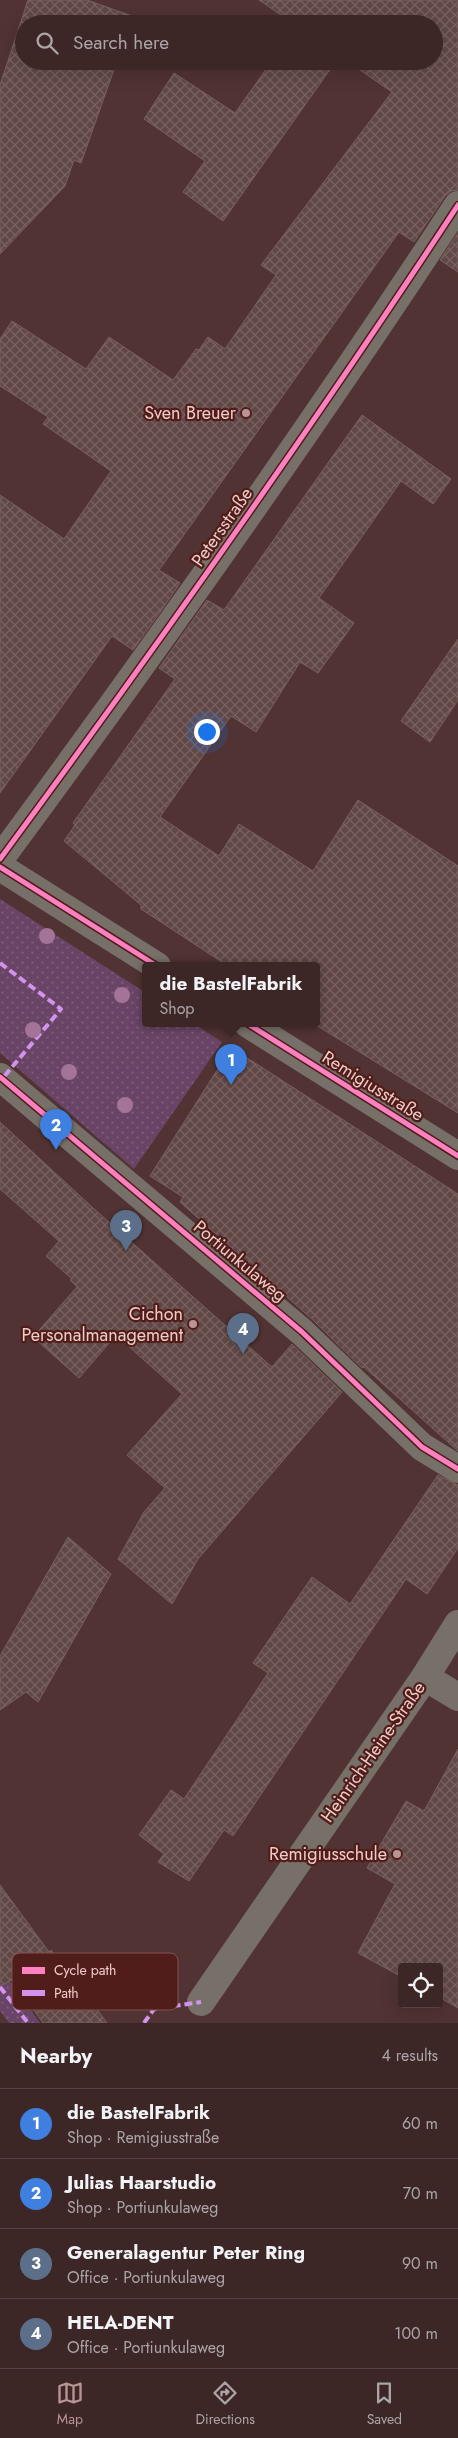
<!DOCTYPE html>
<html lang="en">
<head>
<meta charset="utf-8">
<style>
	:root { --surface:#3c2626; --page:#432e2e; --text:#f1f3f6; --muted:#aca5a7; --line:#554343; --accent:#b79694 }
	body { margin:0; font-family:Jost,sans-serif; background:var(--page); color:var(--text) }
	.controls { position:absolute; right:15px; bottom:15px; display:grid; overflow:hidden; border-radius:5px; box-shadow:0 5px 20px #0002 }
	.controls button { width:45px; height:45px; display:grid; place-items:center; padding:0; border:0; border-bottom:1px solid var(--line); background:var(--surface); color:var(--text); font:25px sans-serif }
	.you { position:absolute; left:206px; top:731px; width:18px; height:18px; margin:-12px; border:4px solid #fff; border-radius:50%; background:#1a73e8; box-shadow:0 0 0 8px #1a73e833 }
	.badge { display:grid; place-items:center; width:32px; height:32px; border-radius:50%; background:var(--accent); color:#fff; font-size:16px; font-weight:700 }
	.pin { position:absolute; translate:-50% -41px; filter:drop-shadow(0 1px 2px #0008) }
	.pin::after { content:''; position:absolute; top:26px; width:18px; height:15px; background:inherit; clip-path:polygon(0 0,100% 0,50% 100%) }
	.popup { position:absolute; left:142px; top:962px; width:178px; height:65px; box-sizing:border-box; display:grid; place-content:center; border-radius:5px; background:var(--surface); filter:drop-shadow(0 1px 4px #0005); font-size:16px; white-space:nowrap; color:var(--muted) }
	.popup b { font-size:19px; color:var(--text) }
	.popup::after { content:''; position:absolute; left:50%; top:100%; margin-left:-10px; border:10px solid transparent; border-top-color:var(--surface) }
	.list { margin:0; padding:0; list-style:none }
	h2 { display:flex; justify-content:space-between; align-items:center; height:65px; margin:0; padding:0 20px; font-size:21px }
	h2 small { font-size:16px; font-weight:400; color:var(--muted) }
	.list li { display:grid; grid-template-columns:32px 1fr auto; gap:15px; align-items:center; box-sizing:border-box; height:70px; padding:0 20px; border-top:1px solid var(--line) }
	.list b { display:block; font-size:19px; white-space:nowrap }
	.list p { margin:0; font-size:16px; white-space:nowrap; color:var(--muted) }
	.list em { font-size:16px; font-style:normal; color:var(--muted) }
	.icon { flex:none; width:28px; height:28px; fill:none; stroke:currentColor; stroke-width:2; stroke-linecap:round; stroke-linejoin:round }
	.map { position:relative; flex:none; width:458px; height:2023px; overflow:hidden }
	.search { position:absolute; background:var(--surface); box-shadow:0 5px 20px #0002; left:15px; right:15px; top:15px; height:55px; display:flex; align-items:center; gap:12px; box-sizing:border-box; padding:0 18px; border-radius:28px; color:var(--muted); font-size:19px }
	.sheet { height:345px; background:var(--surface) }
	nav { display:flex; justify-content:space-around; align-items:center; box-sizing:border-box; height:70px; border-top:1px solid var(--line); background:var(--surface); font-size:14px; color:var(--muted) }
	nav a { display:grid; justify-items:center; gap:2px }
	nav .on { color:var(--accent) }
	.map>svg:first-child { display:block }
	.grass { fill:url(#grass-dots) }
	.building { fill:url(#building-cross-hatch); stroke:#79605f }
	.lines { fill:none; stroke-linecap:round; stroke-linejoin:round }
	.minor { stroke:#777069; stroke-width:28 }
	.quiet { stroke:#d193ec; stroke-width:4; stroke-dasharray:8 4; stroke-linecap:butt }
	.cycleway-casing { stroke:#511d1b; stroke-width:8 }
	.cycleway { stroke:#ff80c0; stroke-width:5 }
	.tree { fill:#a47398 }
	.poi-dot { fill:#b79694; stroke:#511d1b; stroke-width:2 }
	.labels { text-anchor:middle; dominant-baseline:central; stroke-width:4.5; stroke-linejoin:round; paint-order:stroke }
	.poi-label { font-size:18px; fill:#efccc8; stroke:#511d1b; text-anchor:end }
	.street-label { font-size:18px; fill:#efccc8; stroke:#511d1b }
	.key { fill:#511d1b; stroke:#80524f; stroke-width:1 }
	.key-label { font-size:14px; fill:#efccc8 }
</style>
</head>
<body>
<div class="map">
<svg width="458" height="2023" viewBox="0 0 458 2023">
	<defs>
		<pattern id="grass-dots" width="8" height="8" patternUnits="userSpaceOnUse" patternTransform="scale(1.25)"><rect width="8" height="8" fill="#694466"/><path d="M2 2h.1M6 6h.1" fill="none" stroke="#7f5e7a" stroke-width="1.8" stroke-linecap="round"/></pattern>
		<pattern id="building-cross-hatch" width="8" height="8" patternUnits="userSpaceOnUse" patternTransform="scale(1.25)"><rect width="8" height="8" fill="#614846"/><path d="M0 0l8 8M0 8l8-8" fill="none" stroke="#78615f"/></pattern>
	</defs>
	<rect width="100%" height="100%" fill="#503332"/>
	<g class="grass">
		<path d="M0,899L146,993V1024H194L222,1042L134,1169L0,1053Z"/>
		<path d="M0,1968L40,2023H9L0,2011Z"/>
	</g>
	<g class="building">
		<path d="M28,0H87L132,16L130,24H24V61H117L81,163L74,160L65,186L0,254V85Z"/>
		<path d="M259,0H458V190L451,191L445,196L414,242L399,232L159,570L180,583L163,608L133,650L112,636L0,793V495L64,539L111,471L43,424L48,417L0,386V339L12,321L86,369L109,337L173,380L196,349L199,350L208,337L225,349L276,275L261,265L392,92L347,61H434V24H294Z"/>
		<path d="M272,61H336L223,221L183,192L205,161L144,119L174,73L235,113Z"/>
		<path d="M458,233V272L440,260Z"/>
		<path d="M362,415L451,479L433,504L401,481L319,598L354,623L318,673L300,662L256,732L231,716L160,817L219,856L239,824L313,871L358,800L458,866V1113L316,1025V966H228L141,909V905L64,841L75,825L73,823L175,679L159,668L207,600L224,610Z"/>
		<path d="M458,639V700L430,742L401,721Z"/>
		<path d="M238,1052L458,1194V1451L364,1367L362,1368L313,1320L180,1202L183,1197L150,1176L219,1067L223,1070Z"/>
		<path d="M0,1122L92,1207L272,1367L292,1344L342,1392L198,1559L172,1604L118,1559L144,1512L165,1488L127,1455L182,1394L116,1335L79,1378L33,1337L77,1287L70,1280L72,1279L46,1256L59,1241L0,1189Z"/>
		<path d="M438,1475L458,1485V1548L427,1594L406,1579L233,1836L224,1830L189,1881L158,1862L164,1854L139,1835L171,1790L184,1799L268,1673L253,1663L312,1577L350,1604Z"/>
		<path d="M68,1537L111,1574L38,1702L26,1692L0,1710V1656Z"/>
		<path d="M458,1749V2008L439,1997V1967H402V1977L358,1953L395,1884L367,1868L406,1801L424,1811Z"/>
		<path d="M0,1885L49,1952L51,1950L76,1984L78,1983L107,2023H43L12,1980L0,1986Z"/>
	</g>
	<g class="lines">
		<g class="minor">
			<path d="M0,859C158,645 312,428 458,205"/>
			<path d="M0,867L157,966"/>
			<path d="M248,1024L458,1156"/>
			<path d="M0,1077L302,1332L422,1447L458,1469"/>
			<path d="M425,1677L458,1697"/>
			<path d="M201,2002L425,1677L458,1624"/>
		</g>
		<g class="quiet">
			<path d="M0,963L61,1009L2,1079"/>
			<path d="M0,1987L28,2023"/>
			<path d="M144,2023L154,2009L201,2002"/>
		</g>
		<defs>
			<g id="cycleway">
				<path d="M0,859C158,645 312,428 458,205"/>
				<path d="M0,867L157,966"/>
				<path d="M248,1024L458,1156"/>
				<path d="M0,1077L302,1332L422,1447L458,1469"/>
			</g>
		</defs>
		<use href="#cycleway" class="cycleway-casing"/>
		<use href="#cycleway" class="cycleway"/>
	</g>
	<g class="tree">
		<circle cx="47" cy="936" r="8"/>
		<circle cx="122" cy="995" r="8"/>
		<circle cx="33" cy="1030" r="8"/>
		<circle cx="69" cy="1072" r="8"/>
		<circle cx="125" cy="1105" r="8"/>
	</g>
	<g class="poi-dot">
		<circle cx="246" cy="413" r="5"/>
		<circle cx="193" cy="1324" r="5"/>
		<circle cx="397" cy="1854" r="5"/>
	</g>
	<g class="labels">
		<g class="poi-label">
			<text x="236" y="413">Sven Breuer</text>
			<text x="183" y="1314">Cichon<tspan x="183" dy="21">Personalmanagement</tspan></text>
			<text x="387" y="1854">Remigiusschule</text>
		</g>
		<g class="street-label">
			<text transform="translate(222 527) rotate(-55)">Petersstraße</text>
			<text transform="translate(373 1086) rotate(32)">Remigiusstraße</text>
			<text transform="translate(240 1261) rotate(40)">Portiunkulaweg</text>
			<text transform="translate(373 1752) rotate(-55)">Heinrich-Heine-Straße</text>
		</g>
	</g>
	<rect x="12" y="1953" width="166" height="57" rx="8" class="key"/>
	<rect x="22" y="1967" width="23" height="7" fill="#ff80c0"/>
	<rect x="22" y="1990" width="23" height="6" fill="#d193ec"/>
	<g class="key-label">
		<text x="54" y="1975">Cycle path</text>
		<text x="54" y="1998">Path</text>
	</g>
</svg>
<div class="controls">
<button><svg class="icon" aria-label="locate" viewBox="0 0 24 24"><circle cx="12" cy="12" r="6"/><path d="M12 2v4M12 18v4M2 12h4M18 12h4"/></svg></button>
</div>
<div class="you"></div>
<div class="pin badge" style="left:231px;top:1085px;background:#3f7fe0">1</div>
<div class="popup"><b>die BastelFabrik</b>Shop</div>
<div class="pin badge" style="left:56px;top:1150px;background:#3f7fe0">2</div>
<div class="pin badge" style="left:126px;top:1251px;background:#5c6f8a">3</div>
<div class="pin badge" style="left:243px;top:1354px;background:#5c6f8a">4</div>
<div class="search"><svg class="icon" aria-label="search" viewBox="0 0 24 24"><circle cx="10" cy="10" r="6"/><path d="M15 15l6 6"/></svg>Search here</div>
</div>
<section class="sheet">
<h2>Nearby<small>4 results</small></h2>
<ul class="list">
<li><span class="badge" style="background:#3f7fe0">1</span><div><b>die BastelFabrik</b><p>Shop · Remigiusstraße</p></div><em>60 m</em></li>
<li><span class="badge" style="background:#3f7fe0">2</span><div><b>Julias Haarstudio</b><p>Shop · Portiunkulaweg</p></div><em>70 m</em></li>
<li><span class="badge" style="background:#5c6f8a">3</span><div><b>Generalagentur Peter Ring</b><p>Office · Portiunkulaweg</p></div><em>90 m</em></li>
<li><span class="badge" style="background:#5c6f8a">4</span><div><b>HELA-DENT</b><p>Office · Portiunkulaweg</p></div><em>100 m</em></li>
</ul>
</section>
<nav>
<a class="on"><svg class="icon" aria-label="map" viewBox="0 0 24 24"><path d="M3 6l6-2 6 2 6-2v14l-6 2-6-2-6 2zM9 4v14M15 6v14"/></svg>Map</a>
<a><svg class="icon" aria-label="directions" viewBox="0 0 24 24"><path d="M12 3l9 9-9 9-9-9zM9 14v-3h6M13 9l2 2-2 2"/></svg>Directions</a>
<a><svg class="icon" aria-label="saved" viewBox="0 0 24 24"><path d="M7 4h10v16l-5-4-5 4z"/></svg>Saved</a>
</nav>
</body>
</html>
